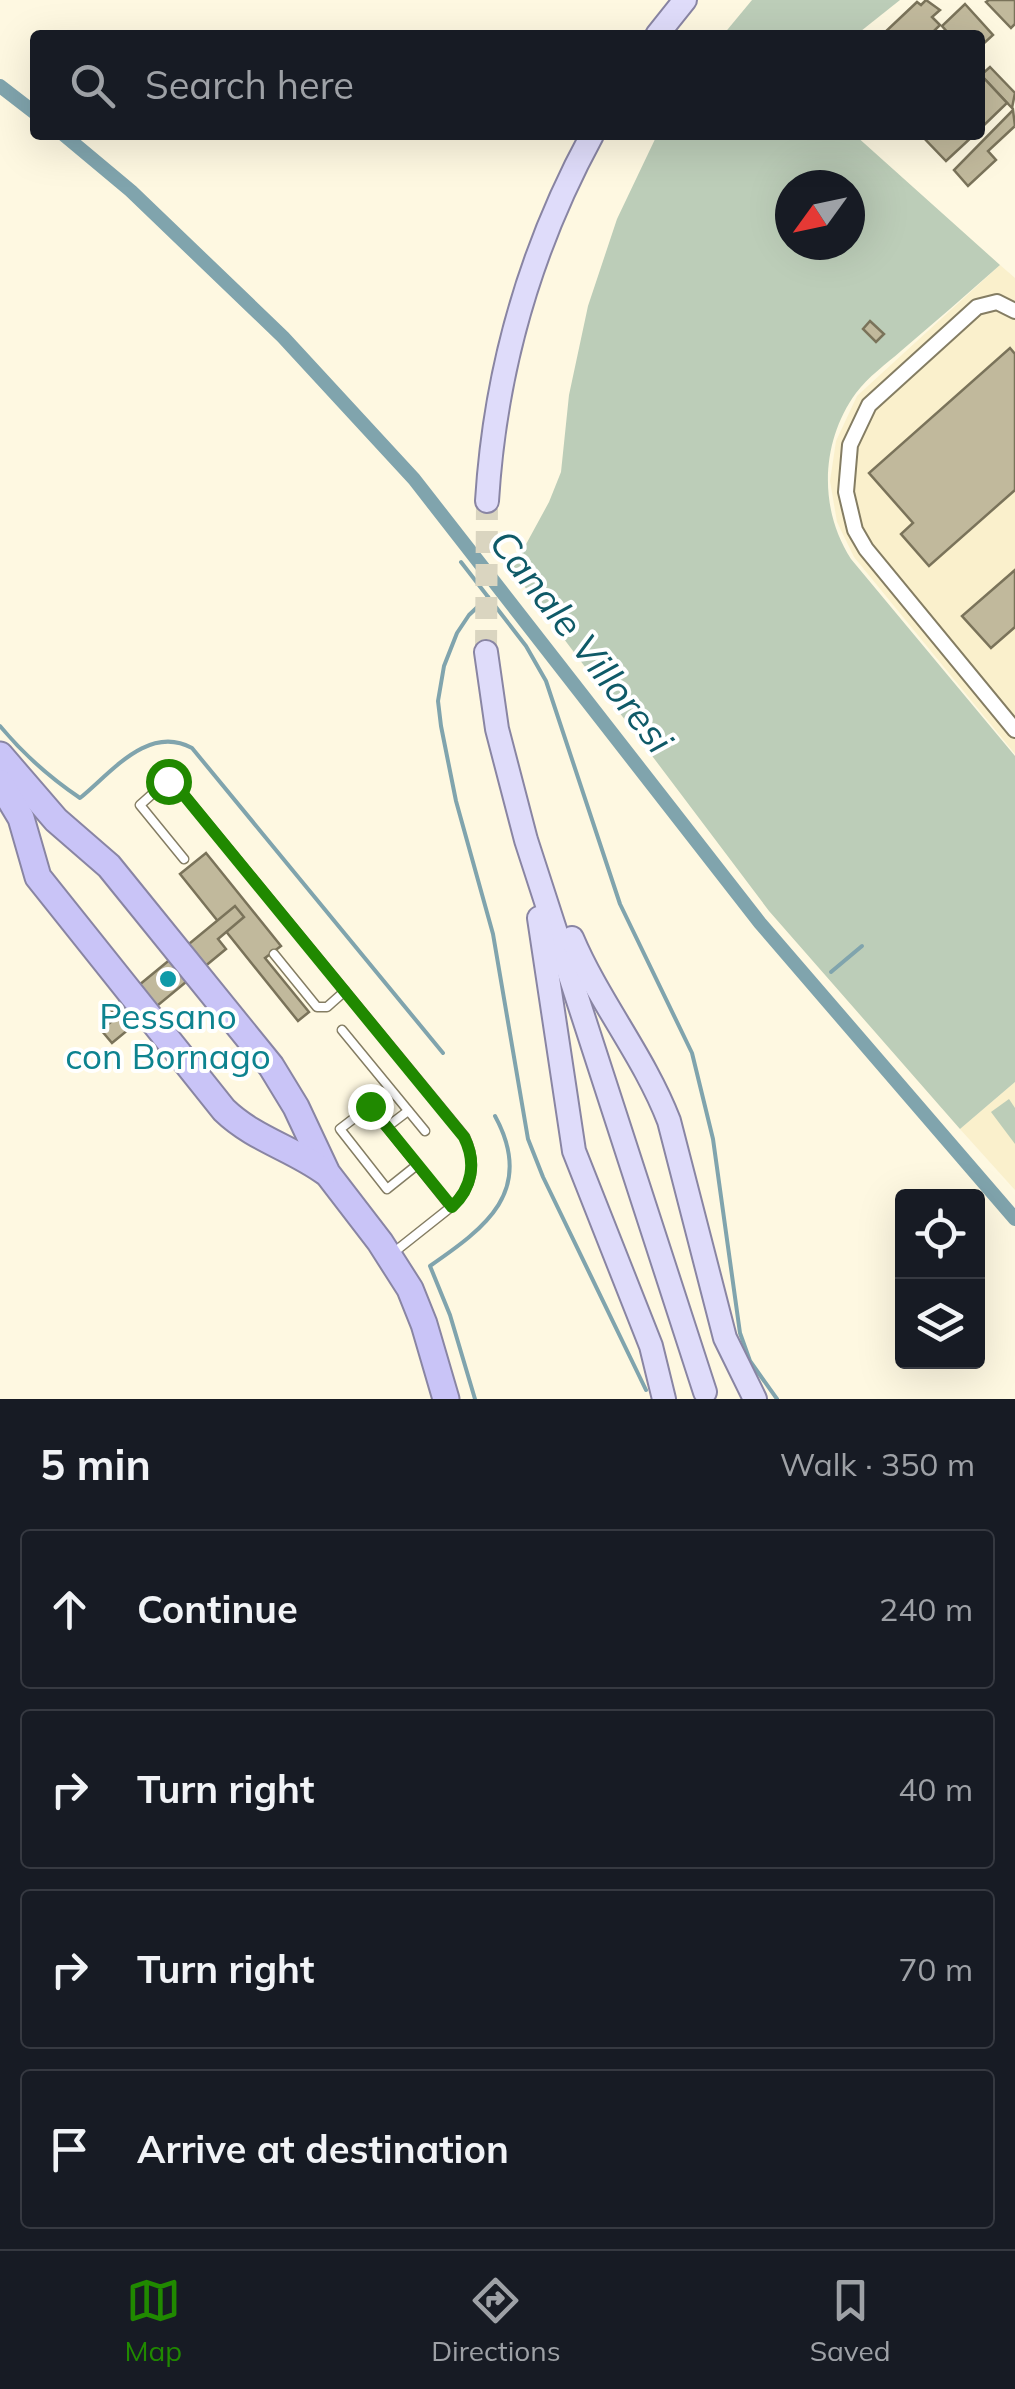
<!DOCTYPE html>
<html lang="en">
<head>
<meta charset="utf-8">
<style>
	:root { --surface:#171b24; --page:#20242c; --text:#f1f3f6; --muted:#9ea1a6; --line:#363941; --accent:#208900 }
	body { margin:0; font-family:Mulish,sans-serif; background:var(--page); color:var(--text) }
	.controls { position:absolute; right:30px; bottom:30px; display:grid; overflow:hidden; border-radius:10px; box-shadow:0 10px 40px #0002 }
	.controls button { width:90px; height:90px; display:grid; place-items:center; padding:0; border:0; border-bottom:2px solid var(--line); background:var(--surface); color:var(--text); font:50px sans-serif }
	.compass { position:absolute; left:775px; top:170px; width:90px; height:90px; border-radius:50%; background:var(--surface); box-shadow:0 10px 40px #0002; rotate:237deg }
	.stop { position:absolute; width:30px; height:30px; margin:-22px; border:8px solid #208900; border-radius:50%; background:#fff }
	.stop.end { background:#208900; border-color:#fff; box-shadow:0 2px 10px #0008 }
	.list { margin:0; padding:0; list-style:none }
	h2 { display:flex; justify-content:space-between; align-items:center; height:130px; margin:0; padding:0 40px; font-size:42px }
	h2 small { font-size:32px; font-weight:400; color:var(--muted) }
	.list li { display:grid; grid-template-columns:65px 1fr auto; gap:30px; align-items:center; box-sizing:border-box; height:160px; margin:0 20px 20px; padding:0 20px; border:2px solid var(--line); border-radius:10px }
	.list b { display:block; font-size:38px; white-space:nowrap }
	.list em { font-size:32px; font-style:normal; color:var(--muted) }
	.icon { flex:none; width:55px; height:55px; fill:none; stroke:currentColor; stroke-width:2; stroke-linecap:round; stroke-linejoin:round }
	.map { position:relative; flex:none; width:1015px; height:1399px; overflow:hidden }
	.search { position:absolute; background:var(--surface); box-shadow:0 10px 40px #0002; left:30px; right:30px; top:30px; height:110px; display:flex; align-items:center; gap:25px; box-sizing:border-box; padding:0 35px; border-radius:10px; color:var(--muted); font-size:38px }
	.sheet { height:850px; background:var(--surface) }
	nav { display:flex; justify-content:space-around; align-items:center; box-sizing:border-box; height:140px; border-top:2px solid var(--line); background:var(--surface); font-size:28px; color:var(--muted) }
	nav a { display:grid; justify-items:center; gap:5px }
	nav .on { color:var(--accent) }
	.map>svg:first-child { display:block }
	.built { fill:#faf0cc }
	.green { fill:#bccdb8; fill-rule:evenodd }
	.lines { fill:none; stroke-linecap:round; stroke-linejoin:round }
	.stream { stroke:#80a4ad; stroke-width:4 }
	.canal { stroke:#80a4ad; stroke-width:14 }
	.building { fill:#c1b99c; stroke:#7a735a; stroke-width:2.5 }
	.primary-tunnel { stroke:#dad5c0; stroke-width:22; stroke-dasharray:22 11; stroke-linecap:butt }
	.service-casing { stroke:#847d63; stroke-width:11 }
	.minor-casing { stroke:#847d63; stroke-width:18 }
	.primary-casing { stroke:#8985a3; stroke-width:26 }
	.motorway-casing { stroke:#8985a3; stroke-width:29 }
	.service { stroke:#fff; stroke-width:8 }
	.minor { stroke:#fff; stroke-width:14 }
	.primary { stroke:#dfdcfa; stroke-width:22 }
	.motorway { stroke:#c9c4f7; stroke-width:25 }
	.route { stroke:#208900; stroke-width:12 }
	.culture-dot { fill:#0f9aa8; stroke:#fff; stroke-width:4 }
	.labels { text-anchor:middle; dominant-baseline:central; stroke-width:8; stroke-linejoin:round; paint-order:stroke }
	.culture-label { font-size:35px; fill:#0d838f; stroke:#fff }
	.water-label { font-size:38px; font-style:italic; fill:#0f5a68; stroke:#fff }
</style>
</head>
<body>
<div class="map">
<svg width="1015" height="1399" viewBox="0 0 1015 1399">
	<rect width="100%" height="100%" fill="#fef8e1"/>
	<g class="built">
		<path d="M1000,265L1015,278V754L854,557L837,522L830,481L836,441L857,396Z"/>
		<path d="M1015,1082V1190L960,1129Z"/>
	</g>
	<g class="green">
		<path d="M752,0H900L856,35H723Z"/>
		<path d="M657,135H855L1000,265C967,294 934,323 901,351C886,364 868,377 856,393C821,441 818,508 851,559L1015,756V1082L960,1129L769,911L512,570L549,502L561,472L569,395L588,306L617,219ZM790,185H850V245H790Z"/>
		<path d="M1009,1099L1015,1108V1144L991,1112Z"/>
	</g>
	<g class="lines">
		<g class="stream">
			<path d="M461,562L526,646L546,681L620,904L692,1053L713,1139L740,1333L750,1361L777,1399"/>
			<path d="M488,597L469,615L457,633L444,666L438,701L441,726L456,801L493,934L528,1139L543,1177L646,1390"/>
			<path d="M0,726C24,755 49,777 80,798C111,773 148,724 192,748L443,1053"/>
			<path d="M831,972L862,946"/>
			<path d="M475,1399L450,1315L430,1266C485,1228 536,1191 495,1116"/>
		</g>
		<g class="canal">
			<path d="M0,86L35,113"/>
			<path d="M64,135L131,191L283,337L414,479L760,923L1015,1219"/>
		</g>
	</g>
	<g class="building">
		<path d="M926,0L940,10L932,17L940,25L930,35H882L917,2L921,5Z"/>
		<path d="M989,0H1015V24L1011,28L986,2Z"/>
		<path d="M965,4L993,35L980,47V35H950L942,26Z"/>
		<path d="M990,67L1015,93L1012,108L981,75Z"/>
		<path d="M980,74L1007,103L980,129Z"/>
		<path d="M1013,110L1015,126L988,151L996,160L968,186L954,170Z"/>
		<path d="M921,135H974L946,161Z"/>
		<path d="M870,321L884,334L876,342L863,329Z"/>
		<path d="M1010,348L1015,354V490L929,566L901,534L913,523L869,473Z"/>
		<path d="M1015,570V627L991,648L962,616Z"/>
		<path d="M206,853L281,946L265,958L309,1012L298,1021L180,874Z"/>
		<path d="M235,906L244,917L218,939L226,949L112,1043L101,1030L117,1017L110,1009Z"/>
	</g>
	<g class="lines">
		<path class="primary-tunnel" d="M486,652L487,501"/>
		<defs>
			<g id="service">
				<path d="M184,859L140,805L167,781L175,784L465,1137C477,1163 473,1188 451,1207"/>
				<path d="M274,954L317,1007H327L345,991"/>
				<path d="M342,1030L425,1131"/>
				<path d="M387,1127L408,1111"/>
				<path d="M393,1253L451,1207L370,1106L340,1129L387,1189L417,1165"/>
			</g>
			<path id="minor" d="M1015,311L997,302L977,307L869,405L850,445L846,492L855,530L866,549L1015,730"/>
			<g id="primary">
				<path d="M657,35L685,0"/>
				<path d="M487,501C495,372 530,249 592,135"/>
				<path d="M486,652L497,729L526,840L705,1392"/>
				<path d="M539,918L574,1151L651,1346L664,1399"/>
				<path d="M572,938C599,1002 644,1056 669,1121L725,1338L755,1399"/>
			</g>
			<g id="motorway">
				<path d="M0,755L56,820L109,866L271,1066L296,1107L327,1173L380,1242L410,1289L424,1324L446,1399"/>
				<path d="M0,783L21,818L38,877L224,1110C254,1139 292,1148 325,1172"/>
			</g>
		</defs>
		<use href="#service" class="service-casing"/>
		<use href="#minor" class="minor-casing"/>
		<use href="#primary" class="primary-casing"/>
		<use href="#motorway" class="motorway-casing"/>
		<use href="#service" class="service"/>
		<use href="#minor" class="minor"/>
		<use href="#primary" class="primary"/>
		<use href="#motorway" class="motorway"/>
	</g>
	<g class="lines">
		<path class="route" d="M168,781L174,783L464,1137C477,1163 472,1188 452,1207L370,1106"/>
	</g>
	<circle class="culture-dot" cx="168" cy="979" r="10"/>
	<g class="labels">
		<g class="culture-label">
			<text x="168" y="1016">Pessano<tspan x="168" dy="40">con Bornago</tspan></text>
		</g>
		<g class="water-label">
			<text transform="translate(582 641) rotate(52)">Canale Villoresi</text>
		</g>
	</g>
</svg>
<div class="controls">
<button><svg class="icon" aria-label="locate" viewBox="0 0 24 24"><circle cx="12" cy="12" r="6"/><path d="M12 2v4M12 18v4M2 12h4M18 12h4"/></svg></button>
<button><svg class="icon" aria-label="layers" viewBox="0 0 24 24"><path d="M12 4l9 5-9 5-9-5zM3 14l9 5 9-5"/></svg></button>
</div>
<svg class="compass" viewBox="-18 -18 36 36"><path d="M0-13l5 13h-10z" fill="#e53935"/><path d="M0 13l5-13h-10z" fill="#9ea1a6"/></svg>
<div class="stop" style="left:168px;top:781px"></div>
<div class="stop end" style="left:370px;top:1106px"></div>
<div class="search"><svg class="icon" aria-label="search" viewBox="0 0 24 24"><circle cx="10" cy="10" r="6"/><path d="M15 15l6 6"/></svg>Search here</div>
</div>
<section class="sheet">
<h2>5 min<small>Walk · 350 m</small></h2>
<ul class="list">
<li><svg class="icon" aria-label="ahead" viewBox="0 0 24 24"><path d="M12 20V5M6 11l6-6 6 6"/></svg><div><b>Continue</b></div><em>240 m</em></li>
<li><svg class="icon" aria-label="right" viewBox="0 0 24 24"><path d="M7 20v-9h11M14 6l5 5-5 5"/></svg><div><b>Turn right</b></div><em>40 m</em></li>
<li><svg class="icon" aria-label="right" viewBox="0 0 24 24"><path d="M7 20v-9h11M14 6l5 5-5 5"/></svg><div><b>Turn right</b></div><em>70 m</em></li>
<li><svg class="icon" aria-label="arrive" viewBox="0 0 24 24"><path d="M6 21V4h12l-3 4 3 4H6"/></svg><div><b>Arrive at destination</b></div></li>
</ul>
</section>
<nav>
<a class="on"><svg class="icon" aria-label="map" viewBox="0 0 24 24"><path d="M3 6l6-2 6 2 6-2v14l-6 2-6-2-6 2zM9 4v14M15 6v14"/></svg>Map</a>
<a><svg class="icon" aria-label="directions" viewBox="0 0 24 24"><path d="M12 3l9 9-9 9-9-9zM9 14v-3h6M13 9l2 2-2 2"/></svg>Directions</a>
<a><svg class="icon" aria-label="saved" viewBox="0 0 24 24"><path d="M7 4h10v16l-5-4-5 4z"/></svg>Saved</a>
</nav>
</body>
</html>
